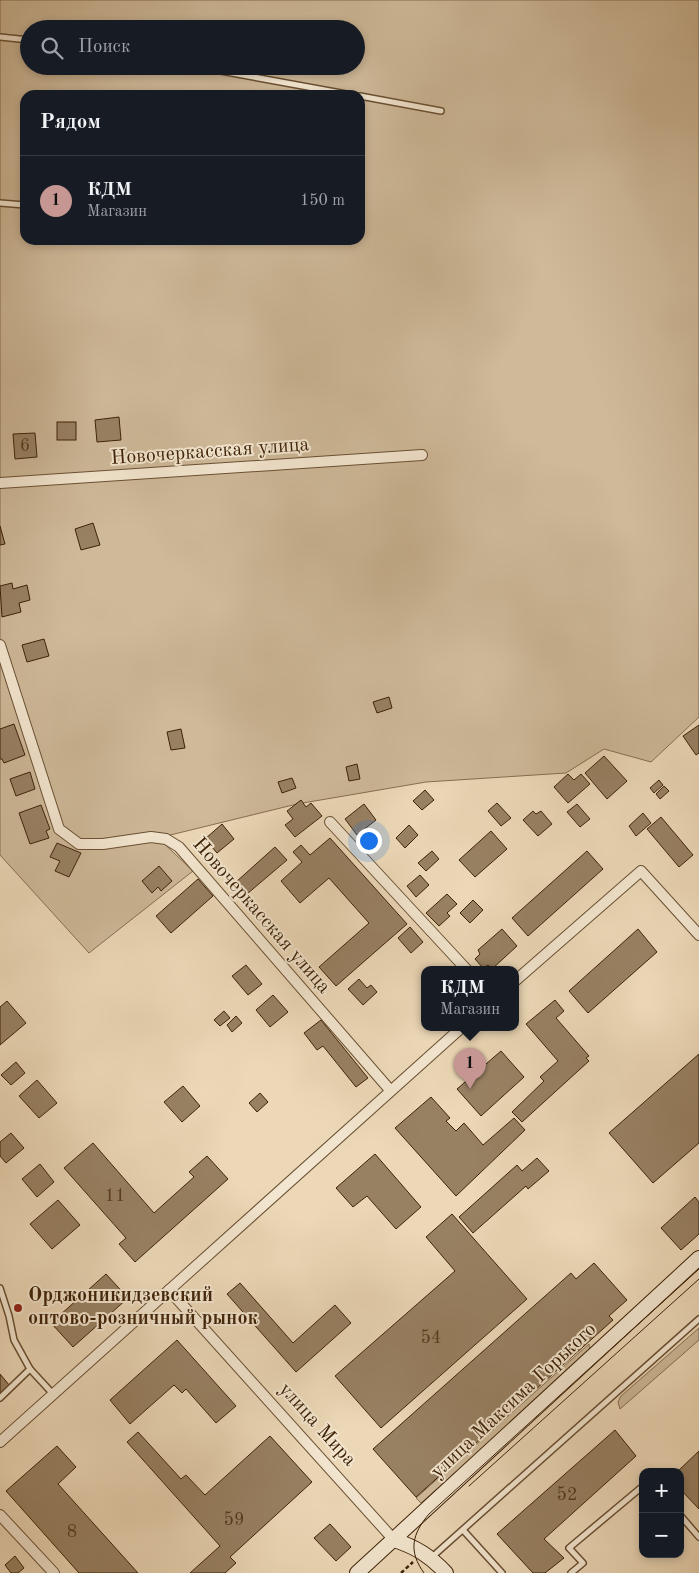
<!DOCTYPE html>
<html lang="ru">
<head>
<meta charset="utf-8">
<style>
	:root { --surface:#171b24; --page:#242831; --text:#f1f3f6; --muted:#9ea1a6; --line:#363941; --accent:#c59692 }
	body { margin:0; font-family:"Old Standard TT",serif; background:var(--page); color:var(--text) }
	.controls { position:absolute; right:15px; bottom:15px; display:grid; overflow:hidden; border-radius:10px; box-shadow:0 2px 8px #0003 }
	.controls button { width:45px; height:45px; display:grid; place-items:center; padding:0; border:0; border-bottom:1px solid var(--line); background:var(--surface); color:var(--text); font:25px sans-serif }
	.you { position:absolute; left:368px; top:840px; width:18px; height:18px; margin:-12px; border:4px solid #fff; border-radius:50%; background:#1a73e8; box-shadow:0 0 0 8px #1a73e833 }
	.badge { display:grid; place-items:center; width:32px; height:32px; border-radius:50%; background:var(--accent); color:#111; font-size:16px; font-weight:700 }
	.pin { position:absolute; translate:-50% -41px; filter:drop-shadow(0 1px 2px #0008) }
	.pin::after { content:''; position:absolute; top:26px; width:18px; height:15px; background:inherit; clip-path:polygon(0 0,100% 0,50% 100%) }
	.popup { position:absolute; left:421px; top:966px; width:98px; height:65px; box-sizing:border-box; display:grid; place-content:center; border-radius:10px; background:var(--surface); filter:drop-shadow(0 1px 4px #0005); font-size:16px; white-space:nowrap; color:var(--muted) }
	.popup b { font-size:19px; color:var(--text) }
	.popup::after { content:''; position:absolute; left:50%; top:100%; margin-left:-10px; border:10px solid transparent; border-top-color:var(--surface) }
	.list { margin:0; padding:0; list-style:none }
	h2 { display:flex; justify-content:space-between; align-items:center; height:65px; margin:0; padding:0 20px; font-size:21px }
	h2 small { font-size:16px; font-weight:400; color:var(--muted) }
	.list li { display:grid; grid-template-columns:32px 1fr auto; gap:15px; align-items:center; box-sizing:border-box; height:90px; padding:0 20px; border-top:1px solid var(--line) }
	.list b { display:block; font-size:19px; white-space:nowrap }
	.list p { margin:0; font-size:16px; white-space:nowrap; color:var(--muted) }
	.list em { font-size:16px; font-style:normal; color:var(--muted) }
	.icon { flex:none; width:28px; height:28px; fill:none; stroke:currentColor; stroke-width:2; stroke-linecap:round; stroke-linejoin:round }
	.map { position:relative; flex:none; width:699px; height:1573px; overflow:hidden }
	.search { position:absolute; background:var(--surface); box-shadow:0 2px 8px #0003; left:20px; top:20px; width:345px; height:55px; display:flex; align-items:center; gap:12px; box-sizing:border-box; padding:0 18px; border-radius:28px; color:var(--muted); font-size:19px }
	.panel { position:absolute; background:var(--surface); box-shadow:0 2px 8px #0003; left:20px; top:90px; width:345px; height:155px; border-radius:15px }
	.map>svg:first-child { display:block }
	.green { fill:#ceb999; stroke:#866e50; fill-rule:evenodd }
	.building { fill:#988163; stroke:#3e2207 }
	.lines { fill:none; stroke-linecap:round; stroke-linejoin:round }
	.lane-casing { stroke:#6a5033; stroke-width:8 }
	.street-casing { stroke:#6a5033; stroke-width:12 }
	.secondary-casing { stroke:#3e2207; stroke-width:16 }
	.path { stroke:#3e2207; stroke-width:2.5; stroke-dasharray:4 2.5; stroke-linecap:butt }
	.lane { stroke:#f3e6d0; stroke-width:5 }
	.street { stroke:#f3e6d0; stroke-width:10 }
	.secondary { stroke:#f3e6d0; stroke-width:14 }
	.tram { stroke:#3e2207; stroke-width:1 }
	.poi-dot { fill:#8f2418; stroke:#f3e6d0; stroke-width:2 }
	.labels { text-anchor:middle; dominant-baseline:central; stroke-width:4; stroke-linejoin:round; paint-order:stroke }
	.number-label { font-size:18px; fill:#543a1e }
	.street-label { font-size:20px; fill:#3e2207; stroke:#f3e6d0 }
	.poi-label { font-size:20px; font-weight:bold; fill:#3e2207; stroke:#f3e6d0; text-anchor:start }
</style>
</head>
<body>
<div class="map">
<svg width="699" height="1573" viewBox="0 0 699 1573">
	<rect width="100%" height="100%" fill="#ecd8b7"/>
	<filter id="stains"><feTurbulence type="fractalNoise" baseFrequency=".004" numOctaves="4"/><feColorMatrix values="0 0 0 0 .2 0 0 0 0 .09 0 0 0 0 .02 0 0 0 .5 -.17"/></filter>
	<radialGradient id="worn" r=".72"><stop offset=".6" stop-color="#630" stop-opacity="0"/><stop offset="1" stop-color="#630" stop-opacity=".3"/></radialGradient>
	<g class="green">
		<path d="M0,0H699V717L651,762L604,749L566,773L426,782L297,804L158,838L193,871L89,953L0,855ZM29,29H356V66H29ZM25,95H360V240H25Z"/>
		<path d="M699,1328V1340L620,1409L618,1402L621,1396Z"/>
		<path d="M589,1344L590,1353L421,1503L416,1498Z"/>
	</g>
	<g class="building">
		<path d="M119,417L121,440L97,442L95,420Z"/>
		<rect x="57" y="422" width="19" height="18"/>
		<path d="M35,433L37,457L15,459L13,434Z"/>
		<path d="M93,523L100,545L81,550L75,529Z"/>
		<path d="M0,526L5,544L0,545Z"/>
		<path d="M12,583L13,589L27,585L30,600L19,603L21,612L2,617L0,586Z"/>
		<path d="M44,639L49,656L27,662L22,645Z"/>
		<path d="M389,697L392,708L377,713L373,702Z"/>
		<path d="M14,724L25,755L4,763L2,759H0V729Z"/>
		<path d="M699,725V753L696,755L683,736Z"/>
		<path d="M181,729L185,748L171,750L167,732Z"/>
		<path d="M604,756L627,781L607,799L585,773Z"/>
		<path d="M357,764L360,779L349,781L346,767Z"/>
		<path d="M30,772L35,789L16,796L10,779Z"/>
		<path d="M568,774L574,780L581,774L590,784L568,803L554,787Z"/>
		<path d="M292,778L296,788L282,793L278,782Z"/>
		<path d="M659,780L663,785L654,793L650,788Z"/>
		<path d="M664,786L669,791L660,799L656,794Z"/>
		<path d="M425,790L434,800L422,810L413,801Z"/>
		<path d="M301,800L306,807L311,803L322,816L295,837L285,825L293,819L287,811Z"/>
		<path d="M497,803L511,818L501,826L488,811Z"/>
		<path d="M364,804L376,820L357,835L345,819Z"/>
		<path d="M577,804L590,819L580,827L567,812Z"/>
		<path d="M41,805L50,829L46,831L49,838L30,844L19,813Z"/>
		<path d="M533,811L536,814L541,811L552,824L538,836L523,820Z"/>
		<path d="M643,813L651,823L636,836L629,826Z"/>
		<path d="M661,817L693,855L679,867L647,829Z"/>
		<path d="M222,824L234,839L217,853L205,839Z"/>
		<path d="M409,825L418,835L405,848L396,838Z"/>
		<path d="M491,831L507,849L475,877L459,860Z"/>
		<path d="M330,838L407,924L336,986L319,967L369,923L329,878L300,903L281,881L302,862L293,852L301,845L310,855Z"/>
		<path d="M57,843L81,853L69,877L55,871L60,861L50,857Z"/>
		<path d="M275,847L287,860L247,894L236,882Z"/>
		<path d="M432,851L439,859L426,871L418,863Z"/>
		<path d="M587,851L603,869L528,936L512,918Z"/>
		<path d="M159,866L172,881L161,891L158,887L152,893L142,881Z"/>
		<path d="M420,875L429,885L416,897L407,886Z"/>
		<path d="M198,879L213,896L171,933L156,916Z"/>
		<path d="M447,894L457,904L447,913L450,916L439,926L426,913Z"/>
		<path d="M473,900L483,910L470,923L460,913Z"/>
		<path d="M410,927L423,942L411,953L398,938Z"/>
		<path d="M502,929L517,946L492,969L488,965L483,968L475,959L480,954L478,950Z"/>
		<path d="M638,929L657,952L588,1013L569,991Z"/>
		<path d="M246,965L262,984L248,995L232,976Z"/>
		<path d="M359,979L367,988L371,985L377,992L363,1005L348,989Z"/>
		<path d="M273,995L288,1012L270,1027L256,1010Z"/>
		<path d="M555,1000L564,1011L556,1018L589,1056L586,1058L589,1061L522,1122L512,1112L544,1081L540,1077L558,1061L526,1024Z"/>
		<path d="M7,1001L26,1023L0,1045V1007Z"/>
		<path d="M224,1011L230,1018L220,1026L214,1020Z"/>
		<path d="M236,1016L242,1023L232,1032L227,1025Z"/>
		<path d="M321,1020L368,1078L356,1087L323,1046L317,1050L304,1033Z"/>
		<path d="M501,1051L524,1077L481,1116L457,1089Z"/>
		<path d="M699,1054V1143L653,1183L609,1133Z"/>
		<path d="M16,1062L25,1073L11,1085L1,1075Z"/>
		<path d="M37,1080L57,1103L39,1118L19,1096Z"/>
		<path d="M183,1086L200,1106L182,1122L164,1102Z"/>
		<path d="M260,1093L268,1102L257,1112L249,1103Z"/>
		<path d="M431,1097L450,1118L446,1121L456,1131L464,1123L483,1145L514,1118L525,1130L456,1196L395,1128Z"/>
		<path d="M11,1133L24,1148L6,1163L0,1156V1142Z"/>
		<path d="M93,1143L154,1213L194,1177L189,1172L207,1156L228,1179L135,1262L119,1244L126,1238L64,1168Z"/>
		<path d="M375,1154L421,1207L396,1229L367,1196L353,1207L336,1188Z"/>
		<path d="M537,1158L549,1171L528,1189L526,1186L473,1233L459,1217L517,1165L522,1171Z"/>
		<path d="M40,1164L54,1182L37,1197L22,1179Z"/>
		<path d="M695,1197L699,1202V1234L681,1250L661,1228Z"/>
		<path d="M58,1200L80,1225L52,1249L30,1224Z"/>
		<path d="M452,1214L527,1299L381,1428L335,1376L455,1271L426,1237Z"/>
		<path d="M594,1263L627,1300L609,1316L613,1320L416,1497L373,1449L571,1273L576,1279Z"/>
		<path d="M106,1274L128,1298L73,1347L51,1323Z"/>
		<path d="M240,1283L293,1343L335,1305L351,1323L296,1372L227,1294Z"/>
		<path d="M177,1340L236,1406L216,1423L186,1389L182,1393L174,1385L130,1424L110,1400Z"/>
		<path d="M0,1374L10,1386L0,1395Z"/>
		<path d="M615,1430L636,1456L544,1539L564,1558L545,1573H533L497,1534Z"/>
		<path d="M138,1432L181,1479L186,1475L205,1495L270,1436L312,1482L230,1557L236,1563L225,1573H190L220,1546L127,1442Z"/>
		<path d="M57,1446L76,1467L58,1484L138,1573H79L6,1491Z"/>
		<path d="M699,1451V1509L680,1489V1472H677Z"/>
		<path d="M330,1524L351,1547L336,1561L314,1538Z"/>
		<path d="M15,1556L24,1568L18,1573H11L5,1565Z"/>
	</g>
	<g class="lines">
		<defs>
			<g id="lane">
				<path d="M0,37L29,40"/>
				<path d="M193,66L352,95"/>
				<path d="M360,96L441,111"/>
				<path d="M0,203L25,205"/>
				<path d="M0,1288L9,1316L14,1340L30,1369L53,1394"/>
				<path d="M0,1398L30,1369"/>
				<path d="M680,1515L699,1537"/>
				<path d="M463,1530L502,1573"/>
				<path d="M432,1557L699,1319"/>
				<path d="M571,1573L583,1563L569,1548L643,1486"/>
			</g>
			<g id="street">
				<path d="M0,483L422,455"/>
				<path d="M0,645L59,829L79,844H103L151,837L166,839L179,847L390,1090"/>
				<path d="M330,822L467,970"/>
				<path d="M515,981L641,871L699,935"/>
				<path d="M169,1290L394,1540"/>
				<path d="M0,1442L461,1028"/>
				<path d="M0,1515L54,1573"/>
			</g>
			<g id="secondary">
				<path d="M394,1540C416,1547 430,1556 446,1573"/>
				<path d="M357,1573L699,1258"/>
			</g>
		</defs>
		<use href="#lane" class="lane-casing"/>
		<use href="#street" class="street-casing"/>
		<use href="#secondary" class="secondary-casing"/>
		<path class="path" d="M401,1573L413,1562"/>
		<use href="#lane" class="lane"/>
		<use href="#street" class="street"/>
		<use href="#secondary" class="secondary"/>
		<g class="tram">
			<path d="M469,1486L699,1279"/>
			<path d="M424,1573C408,1551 412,1534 429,1514L699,1269"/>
		</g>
	</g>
	<circle class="poi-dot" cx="18" cy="1308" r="5"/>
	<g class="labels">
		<g class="number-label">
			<text x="25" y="446">6</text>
			<text x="115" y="1196">11</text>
			<text x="431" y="1338">54</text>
			<text x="567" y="1495">52</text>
			<text x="234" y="1520">59</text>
			<text x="72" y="1532">8</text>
		</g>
		<g class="street-label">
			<text transform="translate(210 452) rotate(-4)">Новочеркасская улица</text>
			<text transform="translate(261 916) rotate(49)">Новочеркасская улица</text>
			<text transform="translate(514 1401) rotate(-43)">улица Максима Горького</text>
			<text transform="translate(317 1425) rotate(48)">улица Мира</text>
		</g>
		<g class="poi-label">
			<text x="28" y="1296">Орджоникидзевский<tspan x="28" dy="23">оптово-розничный рынок</tspan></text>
		</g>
	</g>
	<rect width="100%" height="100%" filter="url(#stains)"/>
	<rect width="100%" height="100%" fill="url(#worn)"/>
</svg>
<div class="controls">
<button>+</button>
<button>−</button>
</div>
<div class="you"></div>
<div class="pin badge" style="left:470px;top:1089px">1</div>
<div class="popup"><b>КДМ</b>Магазин</div>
<div class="search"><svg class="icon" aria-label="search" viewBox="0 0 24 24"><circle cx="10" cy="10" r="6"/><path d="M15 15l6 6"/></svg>Поиск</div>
<section class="panel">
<h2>Рядом<small></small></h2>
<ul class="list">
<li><span class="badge">1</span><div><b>КДМ</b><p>Магазин</p></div><em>150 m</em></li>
</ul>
</section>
</div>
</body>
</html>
